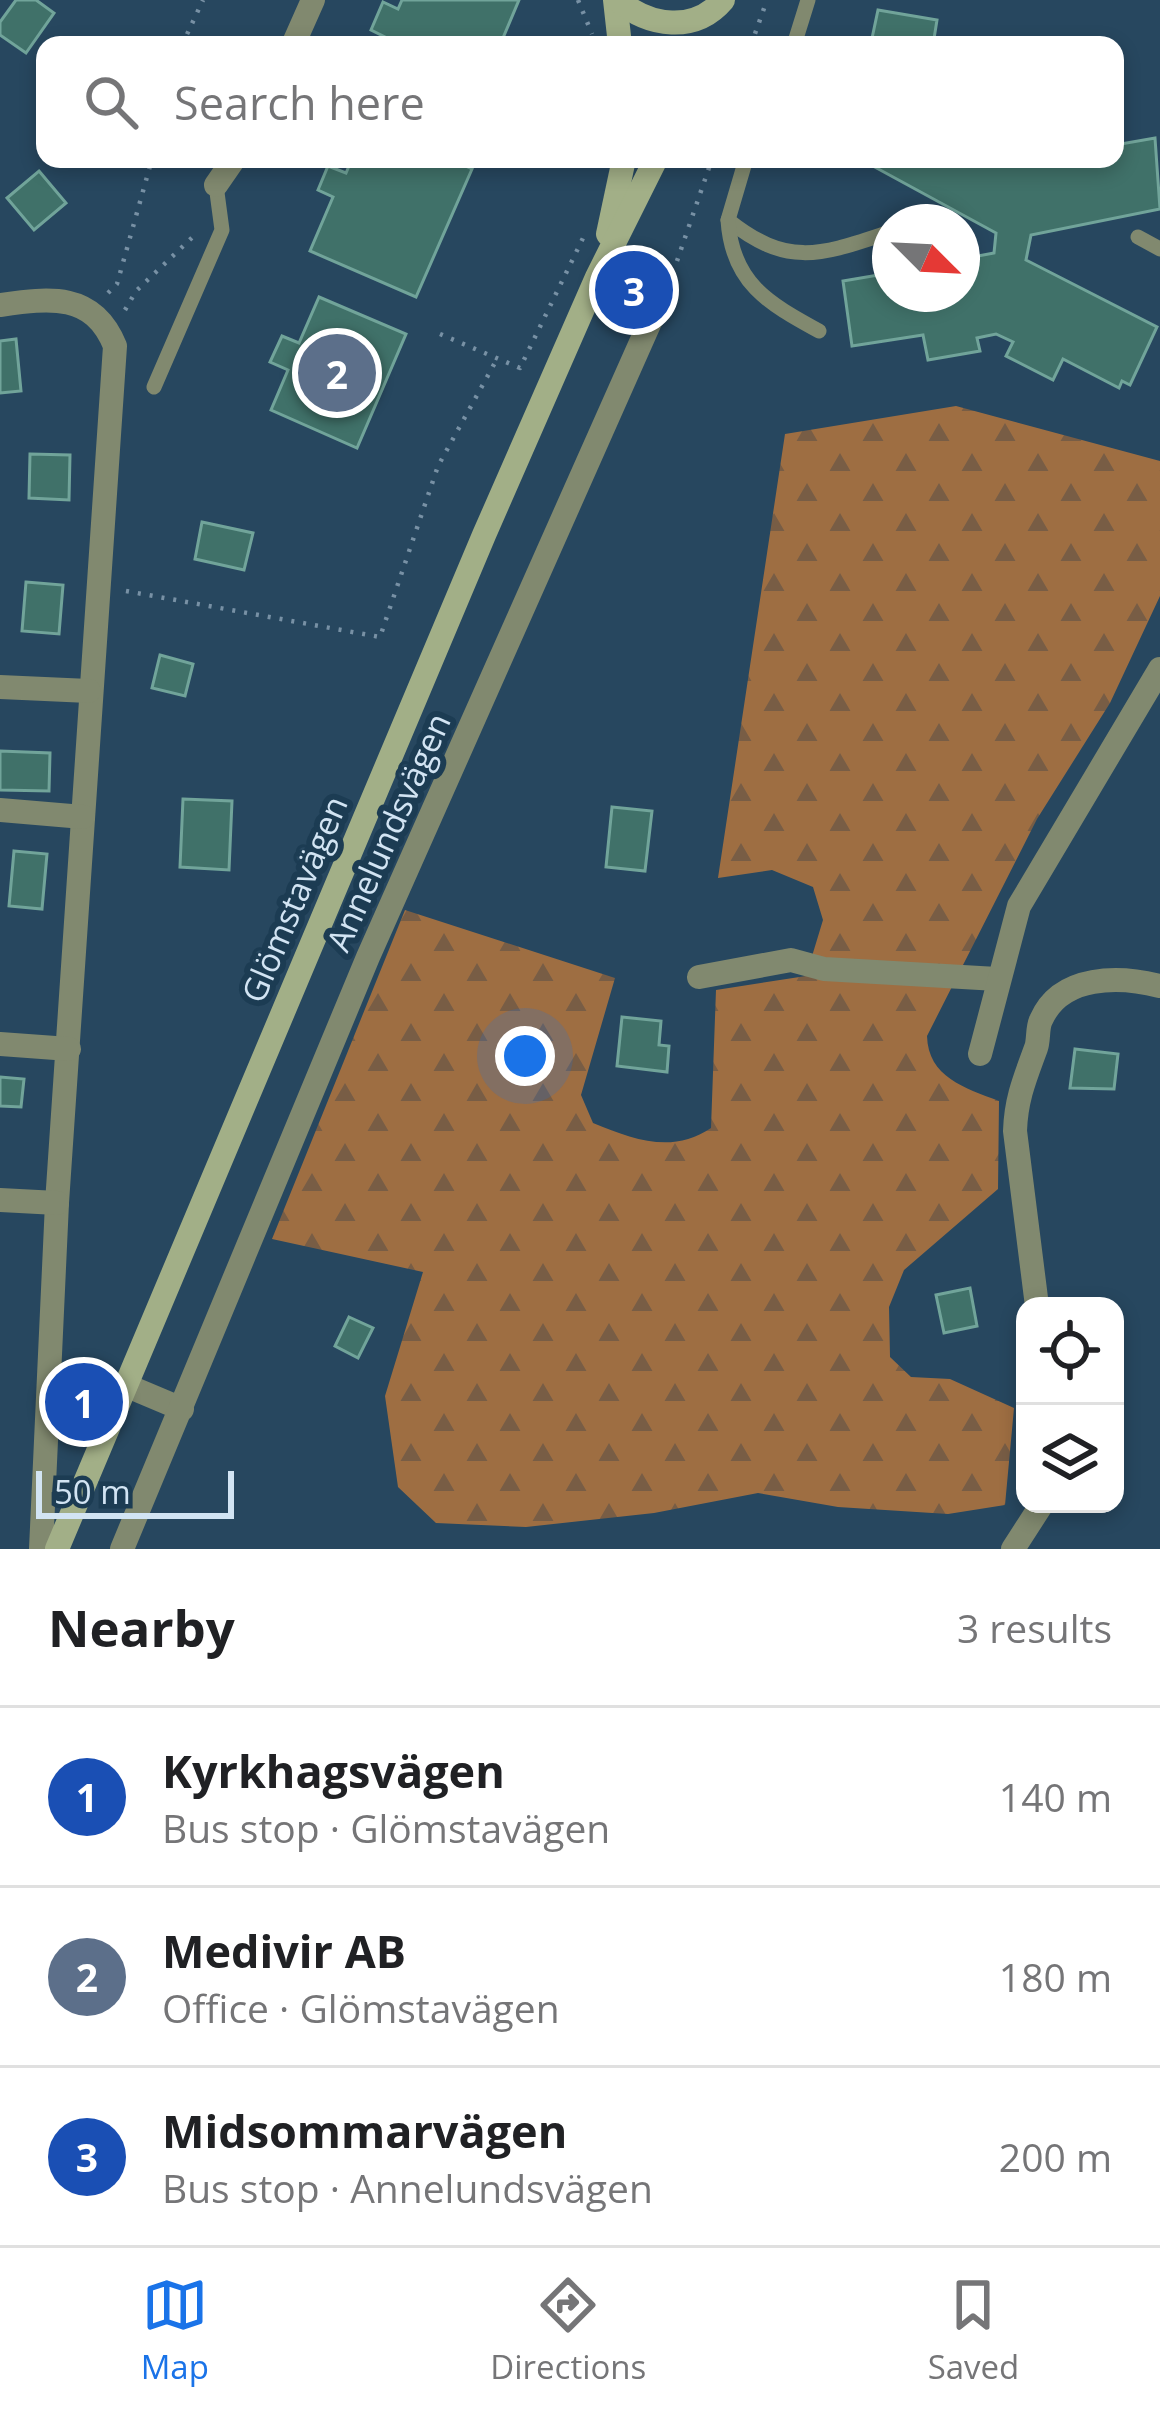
<!DOCTYPE html>
<html lang="en">
<head>
<meta charset="utf-8">
<style>
	:root { --surface:#fff; --page:#f6f6f6; --text:#202124; --muted:#757577; --line:#e0e0e0; --accent:#1a73e8 }
	body { margin:0; font-family:"Open Sans",sans-serif; background:var(--page); color:var(--text) }
	.controls { position:absolute; right:36px; bottom:36px; display:grid; overflow:hidden; border-radius:24px; box-shadow:0 6px 18px #0003 }
	.controls button { width:108px; height:108px; display:grid; place-items:center; padding:0; border:0; border-bottom:3px solid var(--line); background:var(--surface); color:var(--text); font:60px sans-serif }
	.compass { position:absolute; left:872px; top:204px; width:108px; height:108px; border-radius:50%; background:var(--surface); box-shadow:0 6px 18px #0003; rotate:114deg }
	.scale { position:absolute; left:36px; bottom:30px; width:198px; box-sizing:border-box; padding-left:12px; border:6px solid #d2e4f3; border-top:0; font-size:33px; line-height:42px; white-space:nowrap; color:#d2e4f3; -webkit-text-stroke:9px #1c3c53; paint-order:stroke }
	.you { position:absolute; left:525px; top:1056px; width:42px; height:42px; margin:-30px; border:9px solid #fff; border-radius:50%; background:#1a73e8; box-shadow:0 0 0 18px #1a73e833 }
	.badge { display:grid; place-items:center; width:78px; height:78px; border-radius:50%; background:var(--accent); color:#fff; font-size:39px; font-weight:700 }
	.pin { position:absolute; translate:-50% -50%; border:6px solid #fff; box-shadow:0 3px 12px #0006 }
	.list { margin:0; padding:0; list-style:none }
	h2 { display:flex; justify-content:space-between; align-items:center; height:156px; margin:0; padding:0 48px; font-size:51px }
	h2 small { font-size:39px; font-weight:400; color:var(--muted) }
	.list li { display:grid; grid-template-columns:78px 1fr auto; gap:36px; align-items:center; box-sizing:border-box; height:180px; padding:0 48px; border-top:3px solid var(--line) }
	.list b { display:block; font-size:45px; white-space:nowrap }
	.list p { margin:0; font-size:39px; white-space:nowrap; color:var(--muted) }
	.list em { font-size:39px; font-style:normal; color:var(--muted) }
	.icon { flex:none; width:66px; height:66px; fill:none; stroke:currentColor; stroke-width:2; stroke-linecap:round; stroke-linejoin:round }
	.map { position:relative; flex:none; width:1160px; height:1549px; overflow:hidden }
	.search { position:absolute; background:var(--surface); box-shadow:0 6px 18px #0003; left:36px; right:36px; top:36px; height:132px; display:flex; align-items:center; gap:30px; box-sizing:border-box; padding:0 42px; border-radius:24px; color:var(--muted); font-size:45px }
	.sheet { height:696px; background:var(--surface) }
	nav { display:flex; justify-content:space-around; align-items:center; box-sizing:border-box; height:168px; border-top:3px solid var(--line); background:var(--surface); font-size:33px; color:var(--muted) }
	nav a { display:grid; justify-items:center; gap:6px }
	nav .on { color:var(--accent) }
	.map>svg:first-child { display:block }
	.forest { fill:url(#forest-firs) }
	.building { fill:#407169; stroke:#71a49a; stroke-width:3 }
	.lines { fill:none; stroke-linecap:round; stroke-linejoin:round }
	.path { stroke:#7891a5; stroke-width:4.5; stroke-dasharray:3 9; stroke-linecap:butt }
	.service { stroke:#81896f; stroke-width:15 }
	.minor { stroke:#81896f; stroke-width:24 }
	.secondary { stroke:#a2af87; stroke-width:24 }
	.labels { text-anchor:middle; dominant-baseline:central; stroke-width:12; stroke-linejoin:round; paint-order:stroke }
	.street-label { font-size:33px; fill:#d2e4f3; stroke:#1c3c53 }
</style>
</head>
<body>
<div class="map">
<svg width="1160" height="1549" viewBox="0 0 1160 1549">
	<defs>
		<pattern id="forest-firs" width="22" height="20" patternUnits="userSpaceOnUse" patternTransform="scale(3)"><rect width="22" height="20" fill="#9e6e42"/><path d="M5 1l3.5 6h-7zM16 11l3.5 6h-7z" fill="#785d45"/></pattern>
	</defs>
	<rect width="100%" height="100%" fill="#27475f"/>
	<path class="forest" d="M956,406L1160,461V596L1110,703L1037,819L927,1036C928,1077 965,1088 999,1101L998,1189L904,1270L889,1307L890,1357L911,1377L950,1379L1014,1408L1005,1505L948,1514L838,1507L758,1493L654,1513L526,1527L436,1523L398,1487L385,1396L423,1272L272,1239L405,910L615,978L581,1095L593,1123C634,1140 673,1154 711,1128L716,990L806,976L823,920L813,887L772,870L718,878L785,434Z"/>
	<g class="building">
		<path d="M16,0H36L54,13L26,53L0,35V22Z"/>
		<path d="M402,0H519L500,45H382L385,37L371,30L383,2L398,9Z"/>
		<path d="M878,10L937,20L933,45L871,43Z"/>
		<path d="M1155,138L1160,209L1031,235L1026,260L1157,327L1130,385L1122,381L1119,388L1063,359L1053,380L1006,356L1013,342L996,334L977,338L980,351L928,360L923,335L852,346L843,281L890,273V294H962V259L994,253L996,233L860,159H1115V145Z"/>
		<path d="M352,159H450L472,169L416,297L310,251L333,197L318,190L328,166L346,173Z"/>
		<path d="M39,171L66,203L34,230L7,198Z"/>
		<path d="M319,297L406,334L357,448L271,410L288,370L270,362L282,336L299,343Z"/>
		<path d="M16,339L21,391L0,393V341Z"/>
		<path d="M30,454L70,455L69,500L29,498Z"/>
		<path d="M202,522L253,533L244,570L195,559Z"/>
		<path d="M26,582L63,585L59,634L22,631Z"/>
		<path d="M160,655L193,664L185,696L152,688Z"/>
		<path d="M0,751L50,753L49,791L0,790Z"/>
		<path d="M183,799L232,801L229,870L180,867Z"/>
		<path d="M612,807L652,811L645,871L606,867Z"/>
		<path d="M14,851L47,854L42,909L9,906Z"/>
		<path d="M622,1017L661,1021L659,1045L669,1046L667,1072L617,1066Z"/>
		<path d="M1075,1049L1118,1054L1114,1089L1070,1088Z"/>
		<path d="M0,1077L24,1079L21,1107L0,1106Z"/>
		<path d="M970,1288L977,1326L944,1333L936,1295Z"/>
		<path d="M349,1317L373,1328L358,1358L335,1346Z"/>
	</g>
	<g class="lines">
		<g class="path">
			<path d="M578,0L592,34"/>
			<path d="M182,45L203,0"/>
			<path d="M751,45L767,0"/>
			<path d="M677,261L712,159"/>
			<path d="M108,293L117,284L152,159"/>
			<path d="M125,310L136,291L198,232"/>
			<path d="M440,334L520,368L584,236"/>
			<path d="M126,591L380,637L438,466L497,359"/>
		</g>
		<g class="service">
			<path d="M794,45L808,0"/>
			<path d="M746,159L728,220C789,269 823,254 890,232"/>
			<path d="M728,220C732,283 768,303 819,331"/>
			<path d="M929,222H940"/>
			<path d="M1138,237L1160,249"/>
			<path d="M154,387L222,230L216,185"/>
		</g>
		<g class="minor">
			<path d="M293,45L313,0"/>
			<path d="M216,185L234,159"/>
			<path d="M0,305C50,298 93,292 115,346L57,1203L41,1549"/>
			<path d="M0,687L89,691"/>
			<path d="M0,810L83,817"/>
			<path d="M699,977L791,960L824,969L997,979"/>
			<path d="M0,1044L69,1049"/>
			<path d="M980,1054L1019,906L1160,669"/>
			<path d="M0,1200L57,1203"/>
			<path d="M1037,1306L1015,1131C1016,1099 1025,1078 1036,1048C1039,1040 1037,1028 1041,1020C1061,974 1120,976 1160,986"/>
			<path d="M125,1385L182,1409"/>
			<path d="M122,1549L368,957L666,286"/>
			<path d="M1013,1549L1042,1504"/>
		</g>
		<g class="secondary">
			<path d="M615,0L620,45"/>
			<path d="M618,0C649,27 695,33 723,0"/>
			<path d="M608,234L624,159"/>
			<path d="M57,1549L484,535L597,277L656,159"/>
		</g>
	</g>
	<g class="labels">
		<g class="street-label">
			<text transform="translate(388 832) rotate(-66)">Annelundsvägen</text>
			<text transform="translate(294 899) rotate(-67)">Glömstavägen</text>
		</g>
	</g>
</svg>
<div class="controls">
<button><svg class="icon" aria-label="locate" viewBox="0 0 24 24"><circle cx="12" cy="12" r="6"/><path d="M12 2v4M12 18v4M2 12h4M18 12h4"/></svg></button>
<button><svg class="icon" aria-label="layers" viewBox="0 0 24 24"><path d="M12 4l9 5-9 5-9-5zM3 14l9 5 9-5"/></svg></button>
</div>
<svg class="compass" viewBox="-18 -18 36 36"><path d="M0-13l5 13h-10z" fill="#e53935"/><path d="M0 13l5-13h-10z" fill="#757577"/></svg>
<div class="scale">50 m</div>
<div class="you"></div>
<div class="pin badge" style="left:84px;top:1402px;background:#1a4fb4">1</div>
<div class="pin badge" style="left:337px;top:373px;background:#5c6f8a">2</div>
<div class="pin badge" style="left:634px;top:290px;background:#1a4fb4">3</div>
<div class="search"><svg class="icon" aria-label="search" viewBox="0 0 24 24"><circle cx="10" cy="10" r="6"/><path d="M15 15l6 6"/></svg>Search here</div>
</div>
<section class="sheet">
<h2>Nearby<small>3 results</small></h2>
<ul class="list">
<li><span class="badge" style="background:#1a4fb4">1</span><div><b>Kyrkhagsvägen</b><p>Bus stop · Glömstavägen</p></div><em>140 m</em></li>
<li><span class="badge" style="background:#5c6f8a">2</span><div><b>Medivir AB</b><p>Office · Glömstavägen</p></div><em>180 m</em></li>
<li><span class="badge" style="background:#1a4fb4">3</span><div><b>Midsommarvägen</b><p>Bus stop · Annelundsvägen</p></div><em>200 m</em></li>
</ul>
</section>
<nav>
<a class="on"><svg class="icon" aria-label="map" viewBox="0 0 24 24"><path d="M3 6l6-2 6 2 6-2v14l-6 2-6-2-6 2zM9 4v14M15 6v14"/></svg>Map</a>
<a><svg class="icon" aria-label="directions" viewBox="0 0 24 24"><path d="M12 3l9 9-9 9-9-9zM9 14v-3h6M13 9l2 2-2 2"/></svg>Directions</a>
<a><svg class="icon" aria-label="saved" viewBox="0 0 24 24"><path d="M7 4h10v16l-5-4-5 4z"/></svg>Saved</a>
</nav>
</body>
</html>
